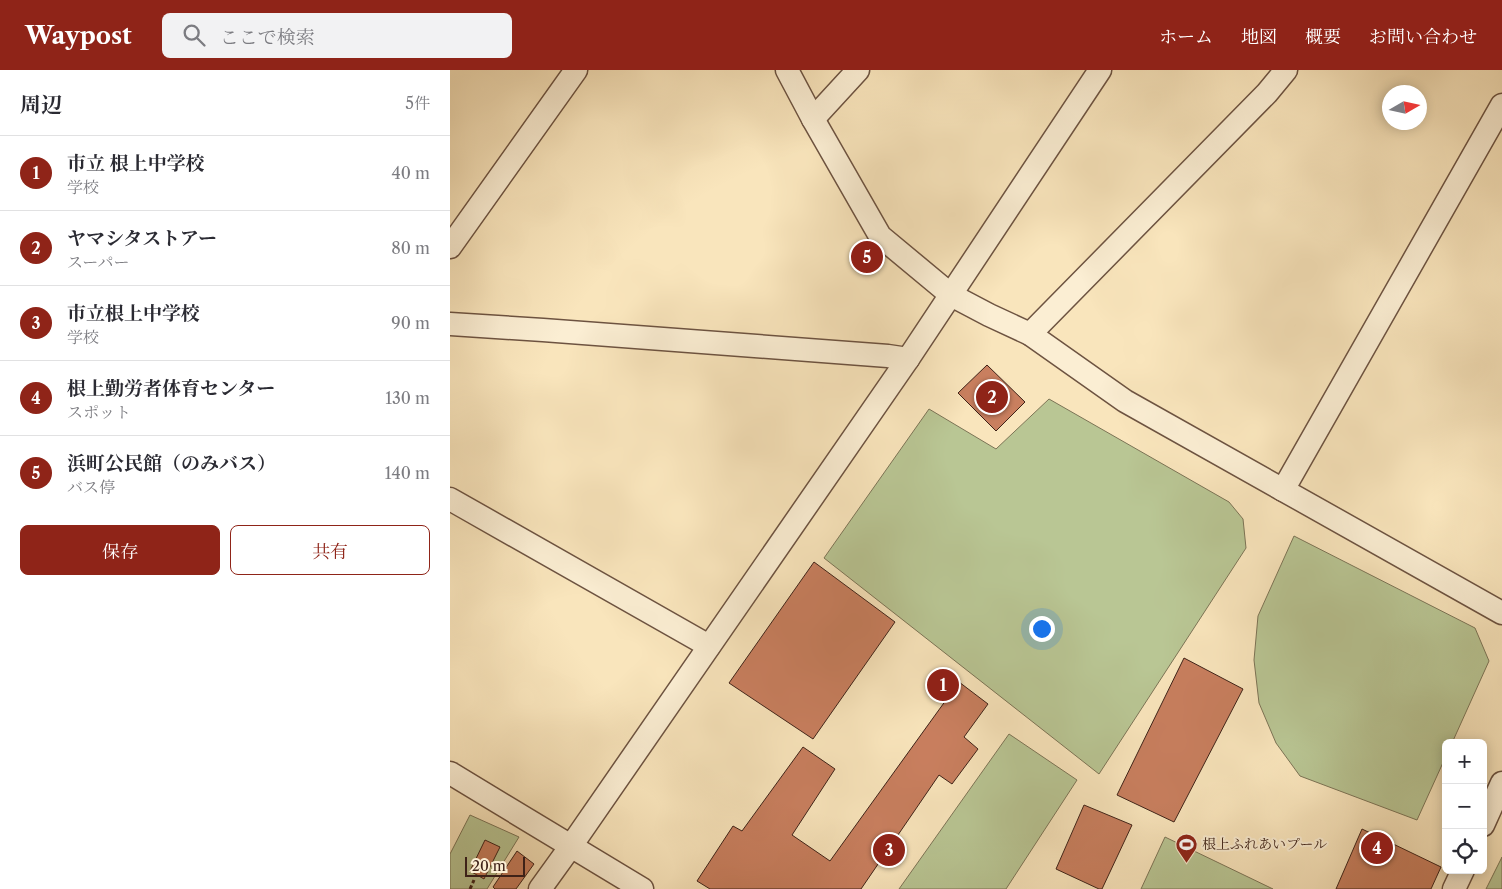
<!DOCTYPE html>
<html lang="ja">
<head>
<meta charset="utf-8">
<style>
	:root { --surface:#fff; --page:#f2f2f3; --text:#2b2b33; --muted:#7c7c81; --line:#e1e1e2; --accent:#8f2418 }
	body { margin:0; font-family:"Libre Caslon Text","Noto Serif JP",serif; background:var(--page); color:var(--text) }
	.controls { position:absolute; right:15px; bottom:15px; display:grid; overflow:hidden; border-radius:8px; box-shadow:0 2px 12px #0003 }
	.controls button { width:45px; height:45px; display:grid; place-items:center; padding:0; border:0; border-bottom:1px solid var(--line); background:var(--surface); color:var(--text); font:25px sans-serif }
	.compass { position:absolute; left:932px; top:15px; width:45px; height:45px; border-radius:50%; background:var(--surface); box-shadow:0 2px 12px #0003; rotate:81deg }
	.scale { position:absolute; left:15px; bottom:12px; width:60px; box-sizing:border-box; padding-left:5px; border:2px solid #3e2218; border-top:0; font-size:14px; line-height:18px; white-space:nowrap; color:#3e2218; -webkit-text-stroke:4px #fbeed3; paint-order:stroke }
	.you { position:absolute; left:591px; top:558px; width:18px; height:18px; margin:-12px; border:4px solid #fff; border-radius:50%; background:#1a73e8; box-shadow:0 0 0 8px #1a73e833 }
	.badge { display:grid; place-items:center; width:32px; height:32px; border-radius:50%; background:var(--accent); color:#fff; font-size:16px; font-weight:700 }
	.pin { position:absolute; translate:-50% -50%; border:2px solid #fff; box-shadow:0 1px 5px #0006 }
	.list { margin:0; padding:0; list-style:none }
	h2 { display:flex; justify-content:space-between; align-items:center; height:65px; margin:0; padding:0 20px; font-size:21px }
	h2 small { font-size:16px; font-weight:400; color:var(--muted) }
	.list li { display:grid; grid-template-columns:32px 1fr auto; gap:15px; align-items:center; box-sizing:border-box; height:75px; padding:0 20px; border-top:1px solid var(--line) }
	.list b { display:block; font-size:19px; white-space:nowrap }
	.list p { margin:0; font-size:16px; white-space:nowrap; color:var(--muted) }
	.list em { font-size:16px; font-style:normal; color:var(--muted) }
	.actions { display:flex; gap:10px; padding:15px 20px }
	.actions a { flex:1; padding:11px 0; border:1px solid var(--accent); border-radius:8px; text-align:center; font-size:18px; color:var(--accent) }
	.actions .main { background:var(--accent); color:#fff }
	.icon { flex:none; width:28px; height:28px; fill:none; stroke:currentColor; stroke-width:2; stroke-linecap:round; stroke-linejoin:round }
	.map { position:relative; flex:none; width:1052px; height:819px; overflow:hidden }
	header { display:flex; align-items:center; gap:30px; box-sizing:border-box; height:70px; padding:0 25px; background:var(--accent); color:#fff }
	header strong { font-size:24px }
	nav { display:flex; gap:28px; margin-inline-start:auto; font-size:18px }
	.search { width:350px; height:45px; background:var(--page); display:flex; align-items:center; gap:12px; box-sizing:border-box; padding:0 18px; border-radius:8px; color:var(--muted); font-size:19px }
	main { display:flex }
	aside { flex:1; background:var(--surface) }
	.map>svg:first-child { display:block }
	.green { fill:#b9c694; stroke:#7c7456 }
	.building { fill:#c97f5f; stroke:#3e2218 }
	.lines { fill:none; stroke-linecap:round; stroke-linejoin:round }
	.minor-casing { stroke:#6d5341; stroke-width:25 }
	.path { stroke:#3e2218; stroke-width:3; stroke-dasharray:4 2.5; stroke-linecap:butt }
	.minor { stroke:#fbeed3; stroke-width:22 }
	.labels { text-anchor:middle; dominant-baseline:central; stroke-width:4; stroke-linejoin:round; paint-order:stroke }
	.poi-label { font-size:14px; fill:#3e2218; stroke:#fbeed3; text-anchor:start }
</style>
</head>
<body>
<header>
<strong>Waypost</strong>
<div class="search"><svg class="icon" aria-label="search" viewBox="0 0 24 24"><circle cx="10" cy="10" r="6"/><path d="M15 15l6 6"/></svg>ここで検索</div>
<nav><a>ホーム</a><a>地図</a><a>概要</a><a>お問い合わせ</a></nav>
</header>
<main>
<aside>
<h2>周辺<small>5件</small></h2>
<ul class="list">
<li><span class="badge">1</span><div><b>市立 根上中学校</b><p>学校</p></div><em>40 m</em></li>
<li><span class="badge">2</span><div><b>ヤマシタストアー</b><p>スーパー</p></div><em>80 m</em></li>
<li><span class="badge">3</span><div><b>市立根上中学校</b><p>学校</p></div><em>90 m</em></li>
<li><span class="badge">4</span><div><b>根上勤労者体育センター</b><p>スポット</p></div><em>130 m</em></li>
<li><span class="badge">5</span><div><b>浜町公民館（のみバス）</b><p>バス停</p></div><em>140 m</em></li>
</ul>
<div class="actions"><a class="main">保存</a><a>共有</a></div>
</aside>
<div class="map">
<svg width="1052" height="819" viewBox="0 0 1052 819">
	<rect width="100%" height="100%" fill="#f9e5bc"/>
	<filter id="stains"><feTurbulence type="fractalNoise" baseFrequency=".004" numOctaves="4"/><feColorMatrix values="0 0 0 0 .2 0 0 0 0 .09 0 0 0 0 .02 0 0 0 .5 -.17"/></filter>
	<radialGradient id="worn" r=".72"><stop offset=".6" stop-color="#630" stop-opacity="0"/><stop offset="1" stop-color="#630" stop-opacity=".3"/></radialGradient>
	<g class="green">
		<path d="M599,329L779,432L793,449L796,478L649,704L374,488L479,339L546,379Z"/>
		<path d="M844,466L1025,558L1039,591L1002,673H996V686L967,750L850,706L826,673L809,633L804,590L808,546Z"/>
		<path d="M559,664L627,710L556,819H449Z"/>
		<path d="M20,745L69,767L37,819H0V784Z"/>
		<path d="M715,767L823,819H691Z"/>
		<path d="M1052,787V819H1036Z"/>
	</g>
	<g class="building">
		<path d="M537,295L575,332L546,361L508,323Z"/>
		<path d="M364,492L445,552L363,669L279,613Z"/>
		<path d="M734,588L793,619L724,752L667,725Z"/>
		<path d="M509,612L538,634L514,667L528,679L502,714L489,705L411,819H260L247,811L283,756L292,761L353,677L385,699L342,765L380,791Z"/>
		<path d="M634,735L682,755L652,819H649L606,799Z"/>
		<path d="M912,759L991,797L981,819H886Z"/>
		<path d="M35,770L50,777L34,809L20,801Z"/>
		<path d="M67,781L84,794L66,819H45L43,817Z"/>
	</g>
	<g class="lines">
		<defs>
			<g id="minor">
				<path d="M337,0L363,49L430,166L501,225L539,245L580,264L675,331L1052,543"/>
				<path d="M363,49L408,0"/>
				<path d="M0,177L126,0"/>
				<path d="M0,254L93,260L438,286L458,289"/>
				<path d="M580,264L817,23L836,0"/>
				<path d="M833,420L1052,35"/>
				<path d="M0,429L259,576"/>
				<path d="M0,703L192,819"/>
				<path d="M1033,755L1052,713"/>
				<path d="M90,819L121,776L458,289L650,0"/>
				<path d="M1004,819L1013,800"/>
			</g>
		</defs>
		<use href="#minor" class="minor-casing"/>
		<path class="path" d="M20,819L24,810"/>
		<use href="#minor" class="minor"/>
	</g>
	<defs>
		<symbol id="stadium-pin" viewBox="-11 -11 22 30"><path d="M0 17L-7.5 6A9.5 9.5 0 1 1 7.5 6Z" fill="#8f2418" stroke="#fbeed3"/><path d="M0-5a6.5 5 0 1 0 0 10a6.5 5 0 1 0 0-10ZM-3.5-1.8h7v3.6h-7Z" fill="#fff"/></symbol>
	</defs>
	<g fill-rule="evenodd">
		<use href="#stadium-pin" x="724" y="762" width="25" height="34"/>
	</g>
	<g class="labels">
		<g class="poi-label">
			<text x="752" y="774">根上ふれあいプール</text>
		</g>
	</g>
	<rect width="100%" height="100%" filter="url(#stains)"/>
	<rect width="100%" height="100%" fill="url(#worn)"/>
</svg>
<div class="controls">
<button>+</button>
<button>−</button>
<button><svg class="icon" aria-label="locate" viewBox="0 0 24 24"><circle cx="12" cy="12" r="6"/><path d="M12 2v4M12 18v4M2 12h4M18 12h4"/></svg></button>
</div>
<svg class="compass" viewBox="-18 -18 36 36"><path d="M0-13l5 13h-10z" fill="#e53935"/><path d="M0 13l5-13h-10z" fill="#7c7c81"/></svg>
<div class="scale">20 m</div>
<div class="you"></div>
<div class="pin badge" style="left:493px;top:615px">1</div>
<div class="pin badge" style="left:542px;top:327px">2</div>
<div class="pin badge" style="left:439px;top:780px">3</div>
<div class="pin badge" style="left:927px;top:778px">4</div>
<div class="pin badge" style="left:417px;top:187px">5</div>
</div>
</main>
</body>
</html>
